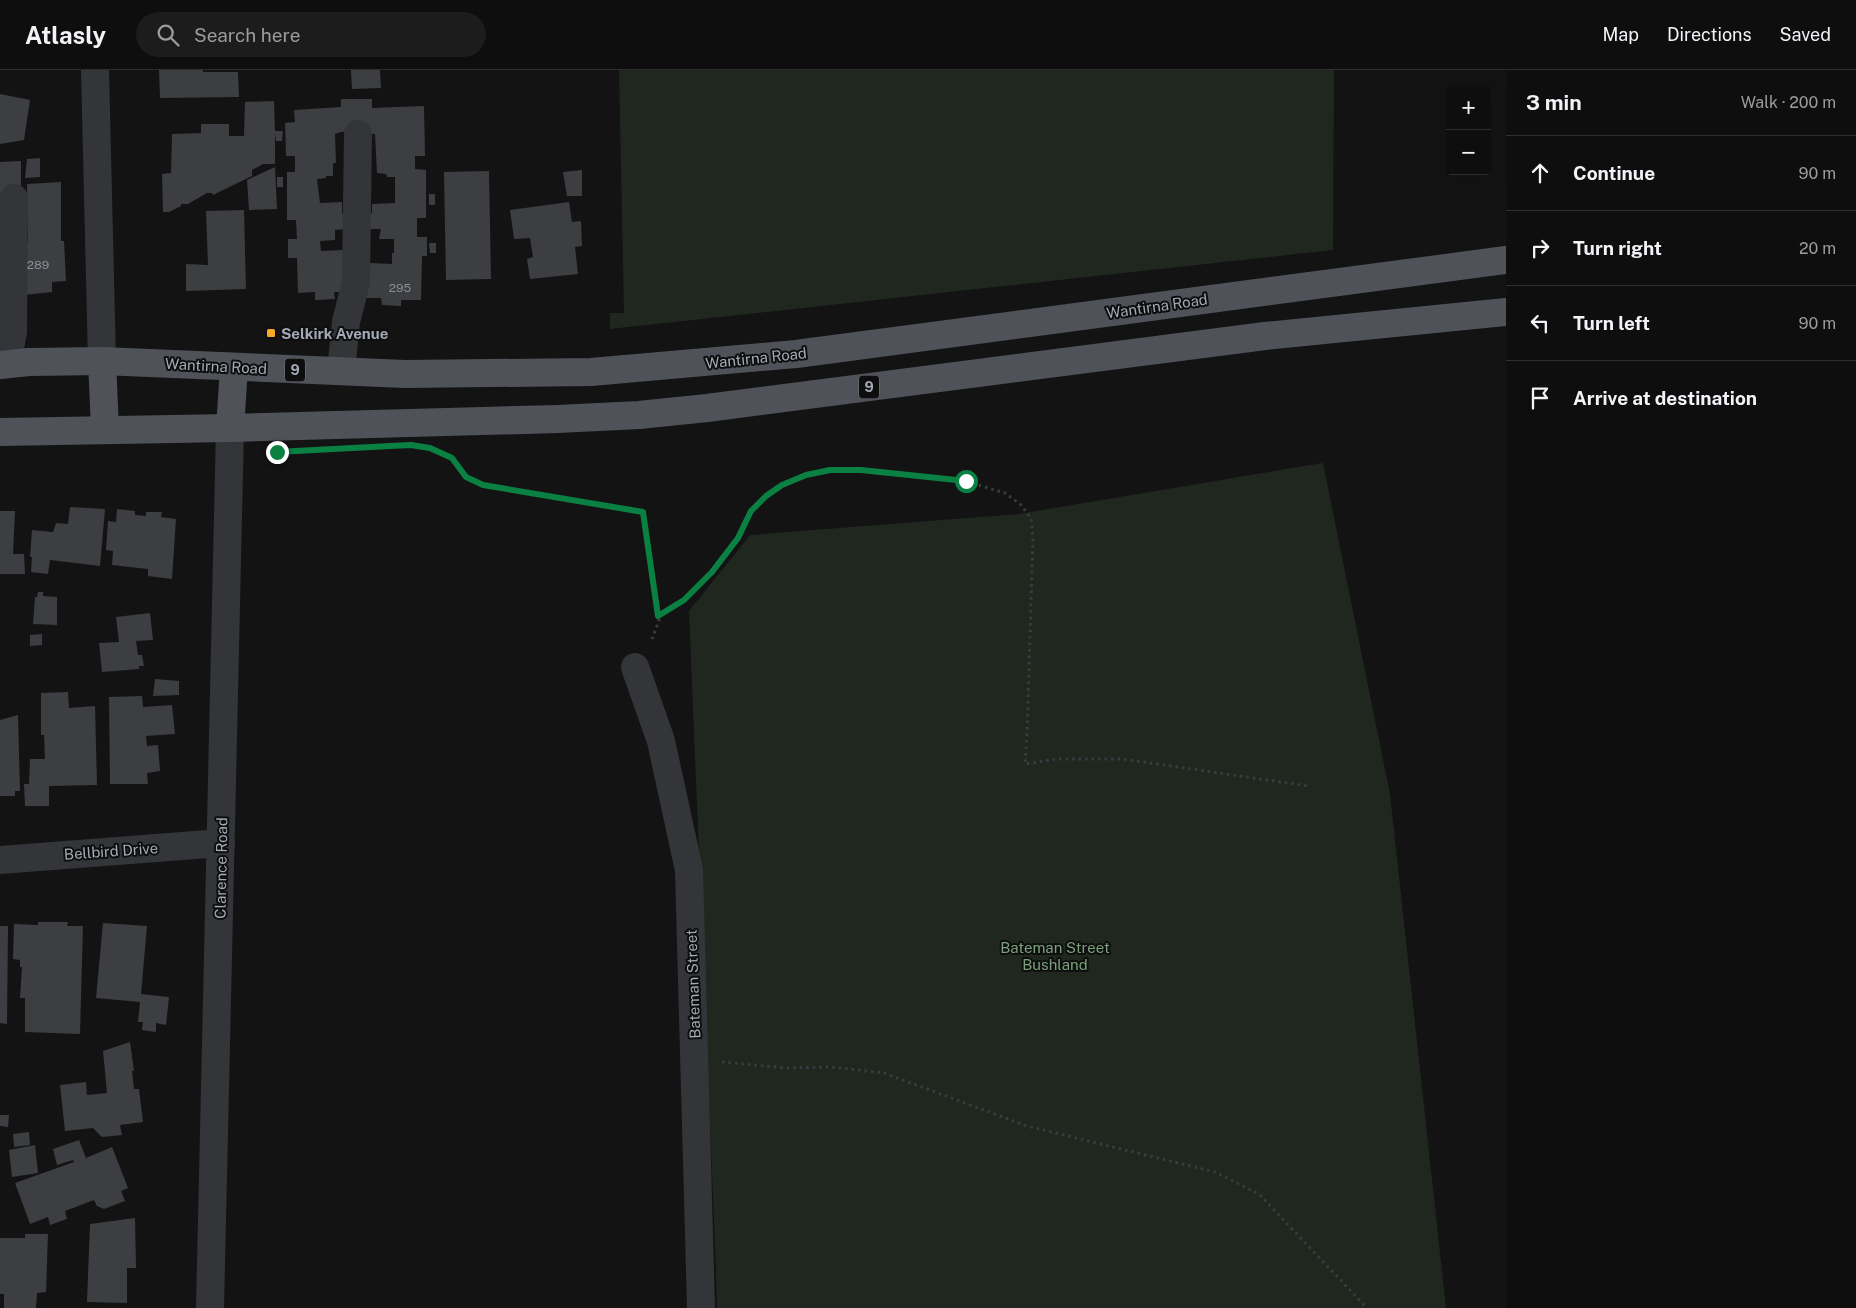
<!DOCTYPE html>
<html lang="en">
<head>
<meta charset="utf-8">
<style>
	:root { --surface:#0e0e0f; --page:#1c1c1d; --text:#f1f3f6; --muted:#9b9c9e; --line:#2e2e2f }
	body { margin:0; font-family:"Public Sans",sans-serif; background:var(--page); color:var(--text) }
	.controls { position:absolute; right:15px; top:15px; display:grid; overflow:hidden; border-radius:5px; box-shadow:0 5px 20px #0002 }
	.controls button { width:45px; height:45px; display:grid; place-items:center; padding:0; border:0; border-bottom:1px solid var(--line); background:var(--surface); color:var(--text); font:25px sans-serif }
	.stop { position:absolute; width:15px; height:15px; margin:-11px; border:4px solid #0b8043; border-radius:50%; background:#fff }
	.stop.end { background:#0b8043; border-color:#fff; box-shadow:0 1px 5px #0008 }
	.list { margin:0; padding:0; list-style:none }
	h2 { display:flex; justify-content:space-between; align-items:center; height:65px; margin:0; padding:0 20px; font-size:21px }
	h2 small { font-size:16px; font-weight:400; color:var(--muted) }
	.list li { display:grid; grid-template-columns:32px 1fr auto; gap:15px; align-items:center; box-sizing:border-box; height:75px; padding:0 20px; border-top:1px solid var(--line) }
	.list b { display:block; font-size:19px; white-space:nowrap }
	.list em { font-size:16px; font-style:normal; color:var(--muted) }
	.icon { flex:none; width:28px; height:28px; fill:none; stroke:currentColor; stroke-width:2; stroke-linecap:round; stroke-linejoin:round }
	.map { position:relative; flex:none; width:1506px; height:1238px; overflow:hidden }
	header { display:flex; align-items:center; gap:30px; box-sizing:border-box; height:70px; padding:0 25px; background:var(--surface); border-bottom:1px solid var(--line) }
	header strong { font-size:24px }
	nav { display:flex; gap:28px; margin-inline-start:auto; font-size:18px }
	.search { width:350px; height:45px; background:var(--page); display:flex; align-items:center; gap:12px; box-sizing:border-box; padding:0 18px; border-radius:28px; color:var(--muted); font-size:19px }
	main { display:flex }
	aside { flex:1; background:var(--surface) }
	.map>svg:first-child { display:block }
	.green { fill:#1f271f }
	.building { fill:#3d3e41 }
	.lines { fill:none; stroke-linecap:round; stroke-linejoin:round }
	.path { stroke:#393c40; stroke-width:3; stroke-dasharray:2.5 4; stroke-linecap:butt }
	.minor { stroke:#333539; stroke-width:28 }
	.major { stroke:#4f5259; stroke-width:28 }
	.route { stroke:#0b8043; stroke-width:6 }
	.poi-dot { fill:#f8a827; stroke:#0e0e0f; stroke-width:2 }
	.labels { text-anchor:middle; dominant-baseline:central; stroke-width:4; stroke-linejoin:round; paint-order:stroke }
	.number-label { font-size:12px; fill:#8a8f98 }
	.shield { fill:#0e0e0f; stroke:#777b83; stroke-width:1 }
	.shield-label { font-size:14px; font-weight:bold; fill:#a4aab5 }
	.street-label { font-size:15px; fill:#a4aab5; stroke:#0e0e0f }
	.poi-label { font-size:15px; font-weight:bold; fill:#a4aab5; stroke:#0e0e0f; text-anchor:start }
	.park-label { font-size:15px; fill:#7aa17a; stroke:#0e0e0f }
</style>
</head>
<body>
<header>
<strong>Atlasly</strong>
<div class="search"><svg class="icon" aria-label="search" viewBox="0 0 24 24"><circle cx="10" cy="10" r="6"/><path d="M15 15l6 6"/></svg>Search here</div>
<nav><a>Map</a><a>Directions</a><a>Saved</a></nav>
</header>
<main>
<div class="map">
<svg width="1506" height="1238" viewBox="0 0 1506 1238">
	<rect width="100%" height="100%" fill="#131314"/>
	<g class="green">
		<path d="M619,0H1334L1333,180L610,259V243H624Z"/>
		<path d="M1323,393L1390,724L1446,1238H717L716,1198L689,541L750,465L1018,444Z"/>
	</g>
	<g class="building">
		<path d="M159,0H203V2H238L239,27L160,28Z"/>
		<path d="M351,0H380L381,18L352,19Z"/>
		<path d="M0,24L30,30L24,70L0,74Z"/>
		<path d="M341,29H372V38L424,36L425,86H415V99L426,100V148H417V167H427V186H422L421,230H401V236L382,235L381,228H365V197H370V193L392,194V183H394V169H379L381,159H368L367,143H372V134L395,133V107H387L386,104L377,103L375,64H370V61L341,62L335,64L336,93H333V106H326V108L317,109L320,133L342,132V144H346V159L335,160V170L320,171L321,181L342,180L348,186L351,222H334L335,229L315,230V222L298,223L297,188H288V169H297L296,150H287V102H295V86H286L285,53L295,52L294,40L341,37Z"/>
		<path d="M274,31L275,61H283L282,71H276L275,63V94H263L252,100V106L213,125L212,123H207L188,134H181V136L169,142H163L162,104L171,103L172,64L201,63V54H229V66H244L245,32Z"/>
		<path d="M40,88V107L25,108L27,89Z"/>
		<path d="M21,91V125L0,127V92Z"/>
		<path d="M275,97L277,139L249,140L247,110Z"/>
		<path d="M582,100V126H567L563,102Z"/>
		<path d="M489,101L491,209L446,210L444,102Z"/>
		<rect x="277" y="107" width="6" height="10"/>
		<path d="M61,112V171H64L66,211L52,212V222L23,225V173L28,172L27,114Z"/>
		<rect x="429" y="124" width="6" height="11"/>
		<path d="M569,132L572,152L581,151L582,176L575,177L578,204L530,209L527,189L533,187L530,168L514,169L510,140Z"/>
		<path d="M244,140L246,219L186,221V194L208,195L206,141Z"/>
		<path d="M429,173H436V183H430Z"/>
		<path d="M70,437L105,439L100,496L50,490L48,504L31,502L32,487H30L32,460L53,462L56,453L68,454Z"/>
		<path d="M117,439L135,441V445L146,446V442H162L161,447L176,449L172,509L148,506V499L112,495L113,481L106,480L108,451L116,452Z"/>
		<path d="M0,441H15L13,484H24L25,504H0Z"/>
		<path d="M38,522H43V526L57,527V555L33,554L35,527H37Z"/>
		<path d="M150,543L153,570L136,571L138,585H142L144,596H139V599L102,602L99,573L119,572L116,547Z"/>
		<path d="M42,564V575L30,576V565Z"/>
		<path d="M155,609L179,611V625L153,626Z"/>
		<path d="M68,622L69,638L95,636L97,715L49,716V736H25L24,714H29L30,689H45L44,665H41V623Z"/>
		<path d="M142,626L143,637L172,635L175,664L146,666L147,676L158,675L160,701L147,703L148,714H110L109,627Z"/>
		<path d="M18,645L20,721H15V726H0V650Z"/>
		<path d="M38,852H68L67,856H83L80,964L25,962V928H20L22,897H20V890L13,889L14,854L38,855Z"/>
		<path d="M103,853L147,856L141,924L169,927L166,955L156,953V962L142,960L143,952H138L140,932L96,928Z"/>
		<path d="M0,856H8L7,954L0,953Z"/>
		<path d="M130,972L134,1001H132L134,1019H139L143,1052L120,1055L122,1065L102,1067L93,1058L65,1061L60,1015L86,1012L87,1025L107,1023L103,981Z"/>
		<path d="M0,1045H9L8,1057L0,1056Z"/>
		<path d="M29,1062L30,1075L14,1077L13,1064Z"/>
		<path d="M79,1070L86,1088L112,1077L128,1118L121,1121L125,1131L104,1139L97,1136L94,1130L65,1141L67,1149L50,1155L48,1147L30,1154L15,1113L74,1092L73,1090L57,1095L53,1079Z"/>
		<path d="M35,1075L38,1103L12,1107L9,1080Z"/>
		<path d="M135,1148L136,1198H127V1233L87,1232L90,1154Z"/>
		<path d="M25,1164H48L46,1222L37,1223L36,1238H4V1224H0V1168H25Z"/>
	</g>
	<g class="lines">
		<g class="path">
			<path d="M441,382L452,388L466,407L483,415L643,442L659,551L652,569"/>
			<path d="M658,545L684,530L712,502L738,468L751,441L766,426L782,415L806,405L830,400H861L965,411L1005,423L1020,434L1031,448L1033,468L1027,665L1025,694L1056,689H1123L1308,716"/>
			<path d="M722,992L786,998L831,997L884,1003L1027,1056L1215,1102L1259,1124L1367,1238"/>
		</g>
		<g class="minor">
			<path d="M95,0L102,291"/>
			<path d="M2,294L10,278L13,262L14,128"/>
			<path d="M341,301L346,252L356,212L358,64"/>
			<path d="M635,597L661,671L689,800L701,1238"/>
			<path d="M0,790L221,773"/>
			<path d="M210,1238L230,358"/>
		</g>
		<g class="major">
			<path d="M102,291L105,359"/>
			<path d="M0,295L29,292L102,291L405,304L591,302L796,284L1506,190"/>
			<path d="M230,358L234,298"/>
			<path d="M0,362L230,358L558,349L639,345L707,338L1265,266L1506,242"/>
		</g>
	</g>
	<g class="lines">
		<path class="route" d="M277,382L390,376L411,375L430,378L452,388L466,407L483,415L643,442L658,546L684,530L712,502L738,468L751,441L766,426L782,415L806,405L830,400H861L966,411"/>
	</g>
	<rect class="poi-dot" x="266" y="258" width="10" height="10" rx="2.5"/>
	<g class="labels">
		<g class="number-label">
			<text x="38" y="195">289</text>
			<text x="400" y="218">295</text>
		</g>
		<g class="shield">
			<rect x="285" y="288.5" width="20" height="23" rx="4"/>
			<rect x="859" y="305.5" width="20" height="23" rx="4"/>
		</g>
		<g class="shield-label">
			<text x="295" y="300">9</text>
			<text x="869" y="317">9</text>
		</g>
		<g class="street-label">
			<text transform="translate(1157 236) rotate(-8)">Wantirna Road</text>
			<text transform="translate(756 288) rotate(-6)">Wantirna Road</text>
			<text transform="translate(216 296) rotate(3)">Wantirna Road</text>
			<text transform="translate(111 781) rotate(-4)">Bellbird Drive</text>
			<text transform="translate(221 798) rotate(-89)">Clarence Road</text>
			<text transform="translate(693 914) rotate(-92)">Bateman Street</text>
		</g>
		<g class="poi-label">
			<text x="281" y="263">Selkirk Avenue</text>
		</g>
		<g class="park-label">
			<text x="1055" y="877">Bateman Street<tspan x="1055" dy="17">Bushland</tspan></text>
		</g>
	</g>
</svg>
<div class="controls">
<button>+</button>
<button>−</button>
</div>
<div class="stop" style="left:966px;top:411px"></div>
<div class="stop end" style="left:277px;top:382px"></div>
</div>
<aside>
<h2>3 min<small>Walk · 200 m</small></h2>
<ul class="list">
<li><svg class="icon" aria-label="ahead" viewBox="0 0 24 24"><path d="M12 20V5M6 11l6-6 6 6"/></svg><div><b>Continue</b></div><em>90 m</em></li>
<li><svg class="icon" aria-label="right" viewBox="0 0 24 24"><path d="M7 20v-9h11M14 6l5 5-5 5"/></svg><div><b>Turn right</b></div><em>20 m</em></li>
<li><svg class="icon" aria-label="left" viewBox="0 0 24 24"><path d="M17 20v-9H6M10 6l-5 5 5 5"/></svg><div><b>Turn left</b></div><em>90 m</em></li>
<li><svg class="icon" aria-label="arrive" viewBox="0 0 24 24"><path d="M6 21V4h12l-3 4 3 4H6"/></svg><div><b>Arrive at destination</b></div></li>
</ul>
</aside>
</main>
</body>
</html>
